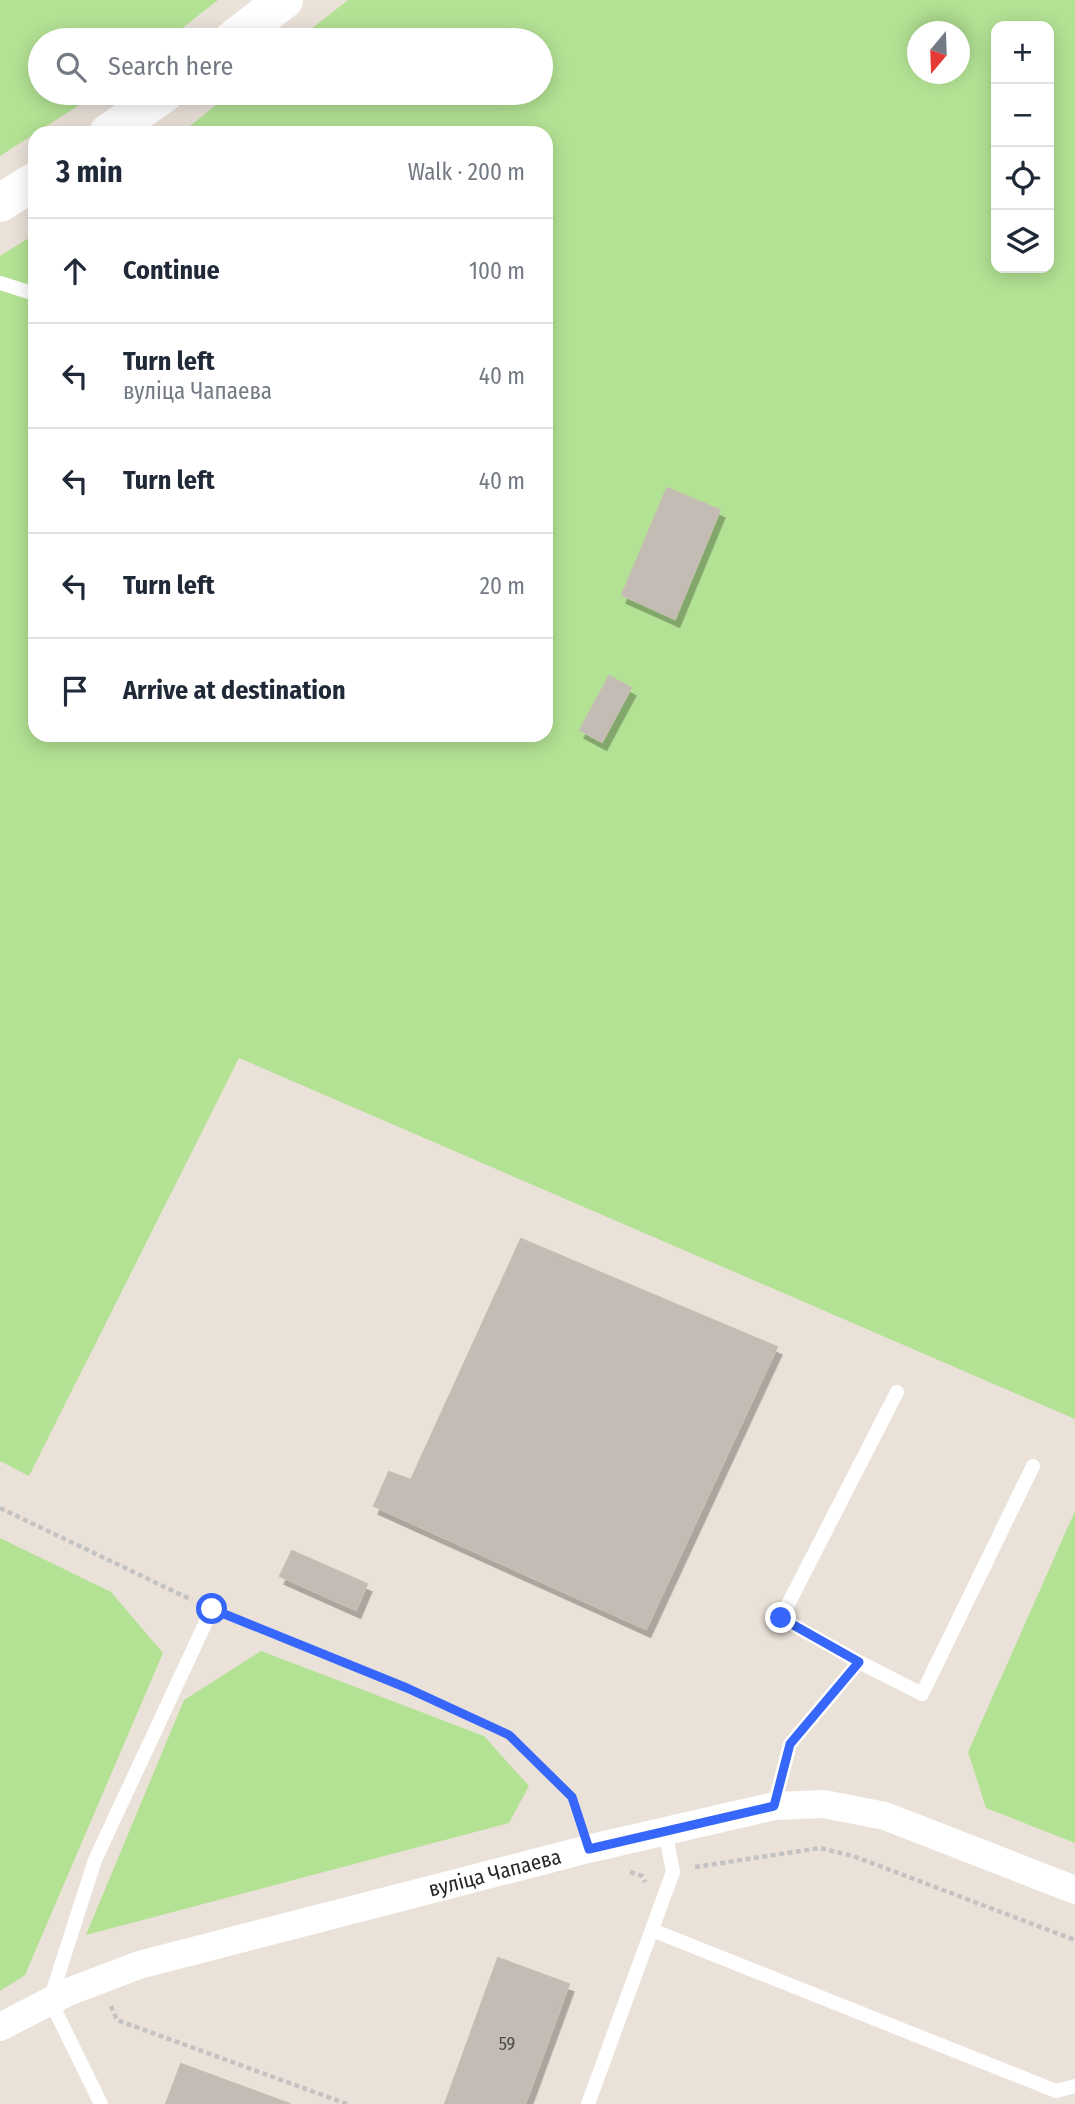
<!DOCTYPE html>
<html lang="en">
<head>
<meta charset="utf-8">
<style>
	:root { --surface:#fff; --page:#f6f6f7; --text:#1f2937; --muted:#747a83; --line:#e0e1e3 }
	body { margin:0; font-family:"Fira Sans Condensed",sans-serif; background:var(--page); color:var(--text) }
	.controls { position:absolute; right:21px; top:21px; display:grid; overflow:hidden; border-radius:14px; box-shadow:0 4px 18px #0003 }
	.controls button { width:63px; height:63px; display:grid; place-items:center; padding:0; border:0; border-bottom:2px solid var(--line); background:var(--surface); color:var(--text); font:35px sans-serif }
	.compass { position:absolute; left:907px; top:21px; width:63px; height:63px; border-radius:50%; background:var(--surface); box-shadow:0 4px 18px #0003; rotate:199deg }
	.stop { position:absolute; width:21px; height:21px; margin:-16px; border:5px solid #3667fa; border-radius:50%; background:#fff }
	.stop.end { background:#3667fa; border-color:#fff; box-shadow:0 2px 7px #0008 }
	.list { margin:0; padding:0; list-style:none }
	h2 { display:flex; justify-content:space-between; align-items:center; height:91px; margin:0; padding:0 28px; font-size:30px }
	h2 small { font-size:23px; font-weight:400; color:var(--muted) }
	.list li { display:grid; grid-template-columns:46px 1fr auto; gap:21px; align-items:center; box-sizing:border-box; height:105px; padding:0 28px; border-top:2px solid var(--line) }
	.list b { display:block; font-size:26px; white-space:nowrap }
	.list p { margin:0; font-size:23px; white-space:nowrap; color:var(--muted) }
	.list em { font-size:23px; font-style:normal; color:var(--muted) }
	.icon { flex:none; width:38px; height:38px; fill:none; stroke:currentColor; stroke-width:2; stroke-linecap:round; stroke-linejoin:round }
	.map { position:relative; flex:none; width:1075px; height:2104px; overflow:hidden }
	.search { position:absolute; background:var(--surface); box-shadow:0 4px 18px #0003; left:28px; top:28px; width:525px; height:77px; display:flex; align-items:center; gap:18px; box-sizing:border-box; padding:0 24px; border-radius:38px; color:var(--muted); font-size:26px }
	.panel { position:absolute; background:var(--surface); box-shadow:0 4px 18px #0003; left:28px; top:126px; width:525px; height:616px; border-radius:21px }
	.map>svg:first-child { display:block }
	.green { fill:#b3e294; fill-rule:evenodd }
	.building { fill:#c2bcb4; stroke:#c5bdb3; stroke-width:2; filter:url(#shadow) }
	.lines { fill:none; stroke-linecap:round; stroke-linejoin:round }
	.path { stroke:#c3c3c3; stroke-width:4.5; stroke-dasharray:5 3.5; stroke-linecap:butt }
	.service { stroke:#fff; stroke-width:14 }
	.minor { stroke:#fff; stroke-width:28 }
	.secondary { stroke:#fff; stroke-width:38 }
	.route { stroke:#3667fa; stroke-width:9 }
	.labels { text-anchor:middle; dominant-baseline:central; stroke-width:6; stroke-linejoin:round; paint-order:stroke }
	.number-label { font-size:18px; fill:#4e4c4a }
	.street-label { font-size:21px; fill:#272727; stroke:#fff }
</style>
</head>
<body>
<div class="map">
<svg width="1075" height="2104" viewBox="0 0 1075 2104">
	<defs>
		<filter id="shadow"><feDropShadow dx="4.5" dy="8" stdDeviation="0" flood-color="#0004"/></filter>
	</defs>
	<rect width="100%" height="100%" fill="#eae1d8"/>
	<g class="green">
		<path d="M0,0H218L167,40H40V93H98L0,156Z"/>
		<path d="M348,0H1075V1419L239,1058L29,1476L0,1461V256L35,234V735H546V133H181L231,93H541V40H297ZM996,26H1049V268H996ZM918,32H960V74H918Z"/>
		<path d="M1075,1511V1843L986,1808L968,1752Z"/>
		<path d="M0,1538L111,1592L163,1653L25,1975L0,1991Z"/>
		<path d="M261,1651L484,1736L529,1786L509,1823L86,1935L184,1700Z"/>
	</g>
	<g class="building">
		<path d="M667,488L720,510L675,619L622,595Z"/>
		<path d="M609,676L631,688L602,742L580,730Z"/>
		<path d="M521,1239L777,1347L646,1629L374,1506L389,1472L411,1480Z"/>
		<path d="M292,1551L367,1584L356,1610L280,1576Z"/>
		<path d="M498,1958L569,1984L525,2104H445Z"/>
		<path d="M181,2064L276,2099L290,2104H166Z"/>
	</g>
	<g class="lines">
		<g class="path">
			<path d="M0,1508L192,1600"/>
			<path d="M232,1617L407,1688L509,1735L572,1797L580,1821"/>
			<path d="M695,1867L820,1848L853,1856L1075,1940"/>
			<path d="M630,1872L642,1876L645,1882"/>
			<path d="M111,2006L117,2020L347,2104"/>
		</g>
		<g class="service">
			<path d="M0,283L35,294"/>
			<path d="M859,1662L781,1618L897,1392"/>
			<path d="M774,1806L790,1744L859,1662L922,1694L1033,1466"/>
			<path d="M652,1930L1056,2091L1075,2086"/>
			<path d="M101,2104L50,2000L95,1860L212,1609"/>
			<path d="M588,2104L673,1872L665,1830"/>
		</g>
		<path class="minor" id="s1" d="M0,2027L68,1992L139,1965L588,1849L774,1806L824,1804L885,1816L1075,1890"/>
		<g class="secondary">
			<path d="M232,40L284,0"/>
			<path d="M108,133L165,93"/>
			<path d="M0,203L35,181"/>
		</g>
	</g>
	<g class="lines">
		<path class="route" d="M212,1609L407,1688L509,1735L572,1797L589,1849L774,1806L790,1744L859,1662L781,1618"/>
	</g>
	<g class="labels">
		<g class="number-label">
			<text x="507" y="2044">59</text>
		</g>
		<g class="street-label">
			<text stroke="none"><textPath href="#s1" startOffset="520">вуліца Чапаева</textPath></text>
		</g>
	</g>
</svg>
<div class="controls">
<button>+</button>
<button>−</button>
<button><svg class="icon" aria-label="locate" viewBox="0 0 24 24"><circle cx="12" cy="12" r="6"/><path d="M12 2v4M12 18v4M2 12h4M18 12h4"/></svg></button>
<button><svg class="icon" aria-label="layers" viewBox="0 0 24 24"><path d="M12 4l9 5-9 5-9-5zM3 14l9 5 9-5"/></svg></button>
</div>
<svg class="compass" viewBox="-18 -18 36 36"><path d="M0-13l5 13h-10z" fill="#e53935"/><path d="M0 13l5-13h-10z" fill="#747a83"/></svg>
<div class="stop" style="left:212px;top:1609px"></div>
<div class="stop end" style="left:781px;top:1618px"></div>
<div class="search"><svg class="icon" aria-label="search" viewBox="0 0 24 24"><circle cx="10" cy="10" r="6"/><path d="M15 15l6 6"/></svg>Search here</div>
<section class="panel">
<h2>3 min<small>Walk · 200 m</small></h2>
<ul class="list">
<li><svg class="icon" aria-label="ahead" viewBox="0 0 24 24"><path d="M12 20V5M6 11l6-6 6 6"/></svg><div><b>Continue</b></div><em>100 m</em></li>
<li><svg class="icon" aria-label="left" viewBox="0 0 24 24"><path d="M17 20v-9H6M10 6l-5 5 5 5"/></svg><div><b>Turn left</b><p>вуліца Чапаева</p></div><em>40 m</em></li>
<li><svg class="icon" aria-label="left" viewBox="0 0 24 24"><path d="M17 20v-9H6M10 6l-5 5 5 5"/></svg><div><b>Turn left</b></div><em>40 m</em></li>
<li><svg class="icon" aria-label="left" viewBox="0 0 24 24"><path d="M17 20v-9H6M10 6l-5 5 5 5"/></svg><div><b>Turn left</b></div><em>20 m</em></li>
<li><svg class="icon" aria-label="arrive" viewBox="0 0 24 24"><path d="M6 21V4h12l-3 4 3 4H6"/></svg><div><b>Arrive at destination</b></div></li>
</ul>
</section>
</div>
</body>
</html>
